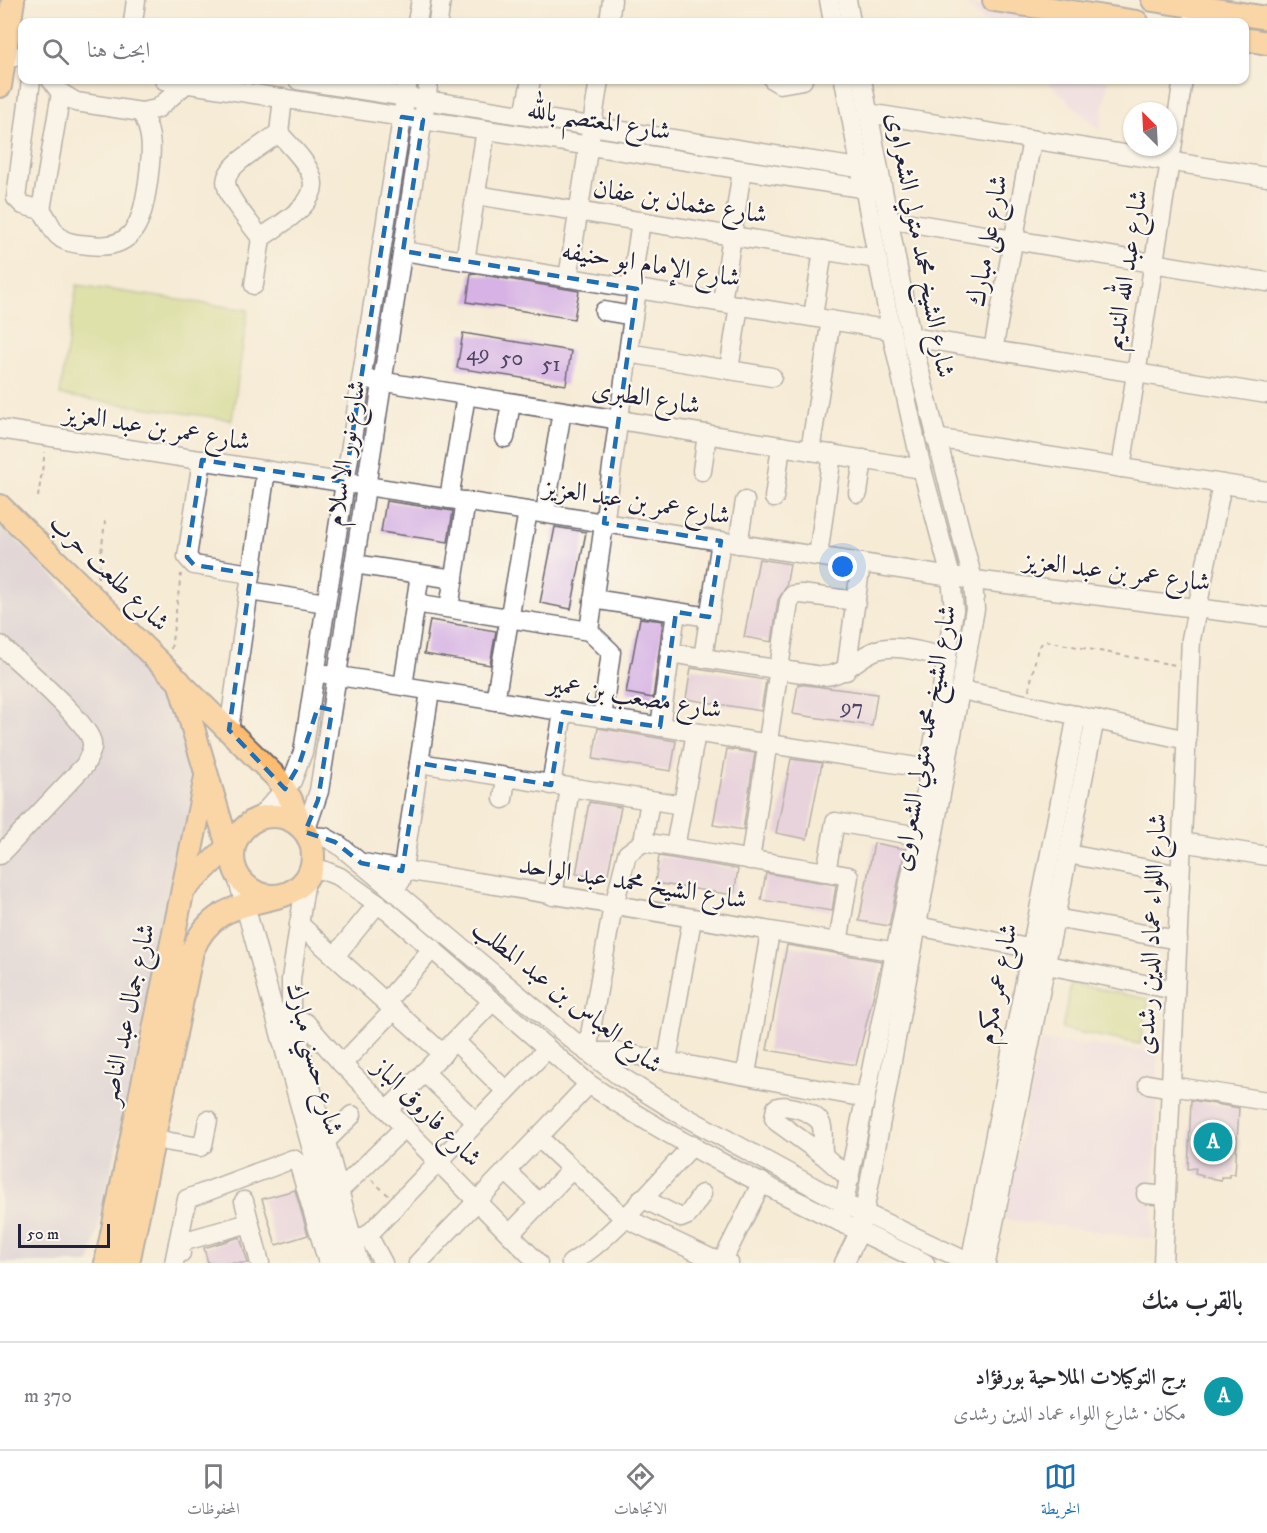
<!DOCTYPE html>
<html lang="ar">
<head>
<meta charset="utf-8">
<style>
	:root { --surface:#fff; --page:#f2f2f3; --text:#2b2b33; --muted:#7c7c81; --line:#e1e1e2; --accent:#1f6fb2 }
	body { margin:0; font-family:"IM FELL DW Pica",Amiri,serif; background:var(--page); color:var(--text); direction:rtl }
	.compass { position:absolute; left:1123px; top:102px; width:54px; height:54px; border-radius:50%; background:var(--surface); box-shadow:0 2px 4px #0004; rotate:336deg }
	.scale { position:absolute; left:18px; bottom:15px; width:92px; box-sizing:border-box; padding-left:6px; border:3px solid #22223b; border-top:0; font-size:16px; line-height:21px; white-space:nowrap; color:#22223b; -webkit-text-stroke:4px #fbf7ec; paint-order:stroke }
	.you { position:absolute; left:843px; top:567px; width:21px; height:21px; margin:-15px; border:4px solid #fff; border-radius:50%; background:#1a73e8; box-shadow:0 0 0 9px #1a73e833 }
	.badge { display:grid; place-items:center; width:39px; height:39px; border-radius:50%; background:var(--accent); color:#fff; font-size:20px; font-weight:700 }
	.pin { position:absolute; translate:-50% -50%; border:3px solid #fff; box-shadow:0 2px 6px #0006 }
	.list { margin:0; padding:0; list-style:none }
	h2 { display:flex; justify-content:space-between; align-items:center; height:78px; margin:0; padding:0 24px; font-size:26px }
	h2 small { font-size:20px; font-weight:400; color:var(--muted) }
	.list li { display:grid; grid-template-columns:39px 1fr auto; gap:18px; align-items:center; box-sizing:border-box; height:108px; padding:0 24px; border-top:2px solid var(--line) }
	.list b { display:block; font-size:22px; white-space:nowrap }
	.list p { margin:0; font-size:20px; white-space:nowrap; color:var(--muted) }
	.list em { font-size:20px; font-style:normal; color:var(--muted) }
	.icon { flex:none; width:33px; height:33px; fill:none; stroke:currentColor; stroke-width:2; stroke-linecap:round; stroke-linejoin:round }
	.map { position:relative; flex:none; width:1267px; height:1263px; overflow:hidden; direction:ltr }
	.search { position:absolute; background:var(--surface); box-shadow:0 2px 4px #0004; left:18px; right:18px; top:18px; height:66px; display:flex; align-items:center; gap:15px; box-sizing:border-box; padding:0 21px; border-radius:12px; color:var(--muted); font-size:22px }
	.sheet { height:186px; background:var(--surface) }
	nav { display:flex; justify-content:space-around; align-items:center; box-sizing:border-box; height:84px; border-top:2px solid var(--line); background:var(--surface); font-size:16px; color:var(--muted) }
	nav a { display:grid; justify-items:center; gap:3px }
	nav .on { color:var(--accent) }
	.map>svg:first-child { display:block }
	.built { fill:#e9d2ed }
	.industrial { fill:#c9bfd7 }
	.green { fill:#c1d477; stroke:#727b59; stroke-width:1.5 }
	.building { fill:#d7b3e5 }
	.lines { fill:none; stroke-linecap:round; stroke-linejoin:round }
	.minor-casing { stroke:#6c6871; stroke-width:21 }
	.major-casing { stroke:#6c6871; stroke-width:26 }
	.path { stroke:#6c6871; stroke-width:2; stroke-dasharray:4.5 4.5; stroke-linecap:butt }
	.minor { stroke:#fff; stroke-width:18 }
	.major { stroke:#febc70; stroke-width:22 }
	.marked { fill:none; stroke:#1f6fb2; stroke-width:4.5; stroke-dasharray:12 8; stroke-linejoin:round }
	.labels { text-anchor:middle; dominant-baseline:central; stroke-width:4.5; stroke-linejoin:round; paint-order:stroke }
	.number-label { font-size:22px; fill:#4f4666 }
	.street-label { font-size:26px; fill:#22223b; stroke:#fbf7ec }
</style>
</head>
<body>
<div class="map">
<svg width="1267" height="1263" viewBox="0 0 1267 1263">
	<rect width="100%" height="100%" fill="#fbf7ec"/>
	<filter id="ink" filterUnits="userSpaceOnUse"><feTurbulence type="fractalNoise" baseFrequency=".0167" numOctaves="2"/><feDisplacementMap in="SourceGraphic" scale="12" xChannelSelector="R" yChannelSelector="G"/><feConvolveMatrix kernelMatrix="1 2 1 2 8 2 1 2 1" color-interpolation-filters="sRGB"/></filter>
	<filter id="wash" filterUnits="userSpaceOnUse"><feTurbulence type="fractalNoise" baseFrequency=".008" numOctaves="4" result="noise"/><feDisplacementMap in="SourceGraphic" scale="24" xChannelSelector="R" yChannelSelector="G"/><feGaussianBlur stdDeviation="1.35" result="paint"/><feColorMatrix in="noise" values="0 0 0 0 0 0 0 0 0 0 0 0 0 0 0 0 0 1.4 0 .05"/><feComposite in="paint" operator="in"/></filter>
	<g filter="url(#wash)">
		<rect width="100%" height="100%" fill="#f6ebd6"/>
		<g class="built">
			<path d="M966,4L1086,22H985Z"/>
			<path d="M1046,80H1108L1100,131Z"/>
			<path d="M1040,1041L1158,1052L1152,1239L1004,1219Z"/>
		</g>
		<path class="industrial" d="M0,523L167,689L201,776L90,1263H0Z"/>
		<g class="green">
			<path d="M77,285L248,310L232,420L60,395Z"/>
			<path d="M1071,984L1149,999L1140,1044L1062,1029Z"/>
		</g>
		<g id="blocks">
			<g class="building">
				<path d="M471,273L579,291L574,319L467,302Z"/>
				<path d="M463,333L571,351L566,385L457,368Z"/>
				<path d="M386,501L453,511L448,542L381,532Z"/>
				<path d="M555,527L586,532L571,609L540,603Z"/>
				<path d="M759,559L790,564L786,587L778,600L772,642L744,637Z"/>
				<path d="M640,618L663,621L653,698L626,693Z"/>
				<path d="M430,620L496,631L490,665L424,654Z"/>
				<path d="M691,668L766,680L761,711L686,699Z"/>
				<path d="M798,684L877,694L872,726L793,714Z"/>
				<path d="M598,728L676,741L671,771L593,759Z"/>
				<path d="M727,749L755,753L743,830L713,825Z"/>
				<path d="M791,759L822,763L807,839L776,833Z"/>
				<path d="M589,802L621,807L607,879L576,874Z"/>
				<path d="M874,843L905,849L889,926L859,921Z"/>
				<path d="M659,856L738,869L734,895L655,883Z"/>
				<path d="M766,873L836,885L832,911L761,900Z"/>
				<path d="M787,945L882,961L856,1065L767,1050Z"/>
				<path d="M1191,1100L1239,1108L1235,1174H1229V1177H1221V1180L1202,1177L1203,1175L1195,1173L1196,1168L1188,1169Z"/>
				<path d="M295,1190L308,1235L276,1245L262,1199Z"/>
				<path d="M240,1237L248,1263H208L204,1248Z"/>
			</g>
		</g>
	</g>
	<g filter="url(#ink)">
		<use href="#blocks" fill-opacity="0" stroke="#6c6871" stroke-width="1.5"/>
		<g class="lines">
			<defs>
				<g id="minor">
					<path d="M829,0L833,22"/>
					<path d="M847,0L851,22"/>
					<path d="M133,22L136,0"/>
					<path d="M417,22L421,0"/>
					<path d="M438,22L441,0"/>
					<path d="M609,22L612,0"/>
					<path d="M1193,22L1196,0"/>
					<path d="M0,54L22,57"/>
					<path d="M31,80L16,198L23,205L41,210C49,218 51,232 62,239C70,244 80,244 89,245C136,251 142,220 148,182C151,156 155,136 141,112"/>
					<path d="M51,80L61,93L76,102L141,112L157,109L187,83"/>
					<path d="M164,80L874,190"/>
					<path d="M298,80L871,170"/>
					<path d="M773,80L780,84L803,80"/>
					<path d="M868,113L1267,177"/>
					<path d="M524,115L531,80"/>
					<path d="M279,133L283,98"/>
					<path d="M476,195L877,259"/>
					<path d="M41,210L61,93"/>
					<path d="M888,219L1267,282"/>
					<path d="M403,251L891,330"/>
					<path d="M465,261L486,130"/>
					<path d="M568,278L599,80"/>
					<path d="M254,285L261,238C278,225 320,204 312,178C308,162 289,145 279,133C213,179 211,174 261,238"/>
					<path d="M631,288L641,221"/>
					<path d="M722,302L742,170"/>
					<path d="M604,311L633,316"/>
					<path d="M813,317L823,250"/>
					<path d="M911,337L1267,394"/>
					<path d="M993,350L1032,140"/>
					<path d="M628,353L772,377"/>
					<path d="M729,370L739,305"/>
					<path d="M373,380L922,469"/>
					<path d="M0,429L951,577L1267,617"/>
					<path d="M505,438L511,403"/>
					<path d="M935,438L1267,491"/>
					<path d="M810,451L831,320"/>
					<path d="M202,460L187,557L194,565L251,574"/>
					<path d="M1121,468L1183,80"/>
					<path d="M702,471L707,434"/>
					<path d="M858,493L863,459"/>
					<path d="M774,498L781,446"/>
					<path d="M449,499L466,395"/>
					<path d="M545,513L562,411"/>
					<path d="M738,544L745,501"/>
					<path d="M818,556L832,454"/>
					<path d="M354,564L454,579"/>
					<path d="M249,591L326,603"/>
					<path d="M593,599L709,617"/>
					<path d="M415,603L589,631L611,652L602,718"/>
					<path d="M449,608L466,501"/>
					<path d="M589,631L637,289"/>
					<path d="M0,645C18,662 90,723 92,743C93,751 88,758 85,765L0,855"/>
					<path d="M670,653L822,676C846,676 856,657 877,650C897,643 927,654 947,657"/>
					<path d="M703,658L721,541"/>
					<path d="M846,671L861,563"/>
					<path d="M326,674L942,771"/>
					<path d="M403,686L420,574"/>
					<path d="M962,690L1187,740"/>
					<path d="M495,701L528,511"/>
					<path d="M660,727L676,612"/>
					<path d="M229,730L266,470"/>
					<path d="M419,763L682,805"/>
					<path d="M551,785L563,712"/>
					<path d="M503,799L506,778"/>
					<path d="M650,801L643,842L627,854L611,917L587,1052H617L866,1098"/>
					<path d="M258,819L292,781L303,752L408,80"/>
					<path d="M305,832L319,791L429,80"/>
					<path d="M308,836L325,837L339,845L575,1042L618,1075L682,1115L845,1204L970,1263"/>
					<path d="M643,842L826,872L835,822L919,836"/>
					<path d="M1182,842L1267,856"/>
					<path d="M675,847L696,733"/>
					<path d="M1068,854L1180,875"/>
					<path d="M750,860L789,602L793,595L801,594L856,601"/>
					<path d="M363,863L897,952"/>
					<path d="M235,869L343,1263"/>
					<path d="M311,870H323L340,877L390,913L589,1084C692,1154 814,1209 925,1263"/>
					<path d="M826,872L849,876L838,943"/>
					<path d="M306,879L291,979V1014L359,1263"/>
					<path d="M401,881L430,691"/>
					<path d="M553,896L570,788"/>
					<path d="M1055,918L1178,940"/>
					<path d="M299,924L443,1054"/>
					<path d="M917,926L1023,947L1052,966L1175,990"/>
					<path d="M335,956L378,903"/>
					<path d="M386,1002L433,948"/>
					<path d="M284,1013L306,1023L342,1064L538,1263"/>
					<path d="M455,1041L506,1091"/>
					<path d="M667,1061L692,919"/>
					<path d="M342,1064L394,1010"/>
					<path d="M424,1072L476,1122"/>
					<path d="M746,1074L770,932"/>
					<path d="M1148,1084L1171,1088"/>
					<path d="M1171,1086L1267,1101"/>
					<path d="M388,1110L493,1001"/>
					<path d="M538,1137L623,1217L710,1258L729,1263"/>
					<path d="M153,1139L200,1147L203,1145L208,1120"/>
					<path d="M325,1142L352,1115"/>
					<path d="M824,1156L777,1122L774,1118L776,1108C786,1102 820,1113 822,1127C824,1137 821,1146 824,1156L850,1179"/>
					<path d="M506,1171L539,1203"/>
					<path d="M339,1191L405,1127"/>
					<path d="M1146,1194L1166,1196"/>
					<path d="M642,1198L681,1218L688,1215L702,1194"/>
					<path d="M244,1201L260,1263"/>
					<path d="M840,1222L919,836L954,610L951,577L922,469L891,330L844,80"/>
					<path d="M510,1234L572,1169"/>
					<path d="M368,1235L383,1263"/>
					<path d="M353,1240L368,1235L547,1049"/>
					<path d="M181,1253L178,1243L249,1223"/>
					<path d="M723,1260L762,1182"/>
					<path d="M174,1263L187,1199L293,1159L298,1162L328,1263"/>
					<path d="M418,1263L589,1084"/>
					<path d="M571,1263C614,1237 658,1181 693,1145"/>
					<path d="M844,1263L860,1231L864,1213L975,609L973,580L911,337L862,80"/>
					<path d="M970,1263L1077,715"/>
					<path d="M986,1263L1095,719"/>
					<path d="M1163,1263L1191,639L1222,484"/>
				</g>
				<g id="major">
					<path d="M994,0L1137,22"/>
					<path d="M1153,0L1267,18"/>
					<path d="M1244,39L1267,43"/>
					<path d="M0,86L13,0"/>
					<path d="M0,506L277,778L291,800L301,827"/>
					<path d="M179,681L232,860"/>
					<circle cx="273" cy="856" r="40"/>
					<path d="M184,889L237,838"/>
					<path d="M106,1263L206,777"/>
					<path d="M128,1263L192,951C211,906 242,907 284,895"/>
				</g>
			</defs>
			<use href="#minor" class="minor-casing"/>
			<use href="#major" class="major-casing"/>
			<g class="path">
				<path d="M38,497L45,452"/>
				<path d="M98,578L105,521"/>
				<path d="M171,649L181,574"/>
				<path d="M1029,690L1038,647L1045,641L1175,665"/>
				<path d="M372,1180L388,1195"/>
			</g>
			<use href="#minor" class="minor"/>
			<use href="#major" class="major"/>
		</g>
	</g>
	<path d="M0 0H1267V1263H0ZM402,117L423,120L403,251L637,289L604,523L721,541L709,617L676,612L660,727L563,712L551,785L419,763L402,871L361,863L335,842L305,832L318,800L332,710L318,707L299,765L285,789L229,730L251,574L194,565L187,557L202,460L345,482Z" fill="#f6ebd6" fill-opacity=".55" fill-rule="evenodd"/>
	<path class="marked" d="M402,117L423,120L403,251L637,289L604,523L721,541L709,617L676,612L660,727L563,712L551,785L419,763L402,871L361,863L335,842L305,832L318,800L332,710L318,707L299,765L285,789L229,730L251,574L194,565L187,557L202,460L345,482Z"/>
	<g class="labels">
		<g class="number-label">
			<text x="478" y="353">49</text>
			<text x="512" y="358">50</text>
			<text x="551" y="364">51</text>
			<text x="852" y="707">97</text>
		</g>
		<g class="street-label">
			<text transform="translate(599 121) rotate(9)">شارع المعتصم بالله</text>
			<text transform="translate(680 202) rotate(9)">شارع عثمان بن عفان</text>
			<text transform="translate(988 241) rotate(-80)">شارع على مبارك</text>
			<text transform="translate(920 245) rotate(79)">شارع الشيخ محمد متولي الشعراوى</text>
			<text transform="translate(651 265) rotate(9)">شارع الإمام ابو حنيفه</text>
			<text transform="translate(1127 270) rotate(-81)">شارع عبد الله النديم</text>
			<text transform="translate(646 398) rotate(9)">شارع الطبرى</text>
			<text transform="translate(157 428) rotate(9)">شارع عمر بن عبد العزيز</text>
			<text transform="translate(346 453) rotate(-81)">شارع نور الاسلام</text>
			<text transform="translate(637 502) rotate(9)">شارع عمر بن عبد العزيز</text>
			<text transform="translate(1117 572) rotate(7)">شارع عمر بن عبد العزيز</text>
			<text transform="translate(109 573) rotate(44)">شارع طلعت حرب</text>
			<text transform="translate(635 697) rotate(9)">شارع مصعب بن عمير</text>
			<text transform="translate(925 738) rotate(-80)">شارع الشيخ محمد متولي الشعراوى</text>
			<text transform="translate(633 883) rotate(9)">شارع الشيخ محمد عبد الواحد</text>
			<text transform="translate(1152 934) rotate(-87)">شارع اللواء عماد الدين رشدى</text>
			<text transform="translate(998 984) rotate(-79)">شارع عمر مكرم</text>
			<text transform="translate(567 997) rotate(38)">شارع العباس بن عبد المطلب</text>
			<text transform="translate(128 1014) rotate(-78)">شارع جمال عبد الناصر</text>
			<text transform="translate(314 1059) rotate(75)">شارع حسني مبارك</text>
			<text transform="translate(427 1113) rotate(45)">شارع فاروق الباز</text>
		</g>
	</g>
</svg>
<svg class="compass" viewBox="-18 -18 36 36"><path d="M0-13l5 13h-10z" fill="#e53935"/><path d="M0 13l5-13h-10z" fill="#7c7c81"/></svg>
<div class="scale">50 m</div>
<div class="you"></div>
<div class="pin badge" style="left:1213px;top:1142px;background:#0f9aa8">A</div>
<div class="search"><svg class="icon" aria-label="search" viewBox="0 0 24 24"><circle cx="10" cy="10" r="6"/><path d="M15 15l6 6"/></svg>ابحث هنا</div>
</div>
<section class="sheet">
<h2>بالقرب منك<small></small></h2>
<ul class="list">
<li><span class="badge" style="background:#0f9aa8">A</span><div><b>برج التوكيلات الملاحية بورفؤاد</b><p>مكان · شارع اللواء عماد الدين رشدى</p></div><em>370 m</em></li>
</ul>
</section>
<nav>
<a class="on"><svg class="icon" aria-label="map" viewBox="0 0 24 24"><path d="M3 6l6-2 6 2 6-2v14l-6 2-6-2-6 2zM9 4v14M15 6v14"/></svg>الخريطة</a>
<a><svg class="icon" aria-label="directions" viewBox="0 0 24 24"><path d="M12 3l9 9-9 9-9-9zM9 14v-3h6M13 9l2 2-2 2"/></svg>الاتجاهات</a>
<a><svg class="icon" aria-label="saved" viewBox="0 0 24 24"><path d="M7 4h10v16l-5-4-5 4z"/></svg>المحفوظات</a>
</nav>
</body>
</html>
